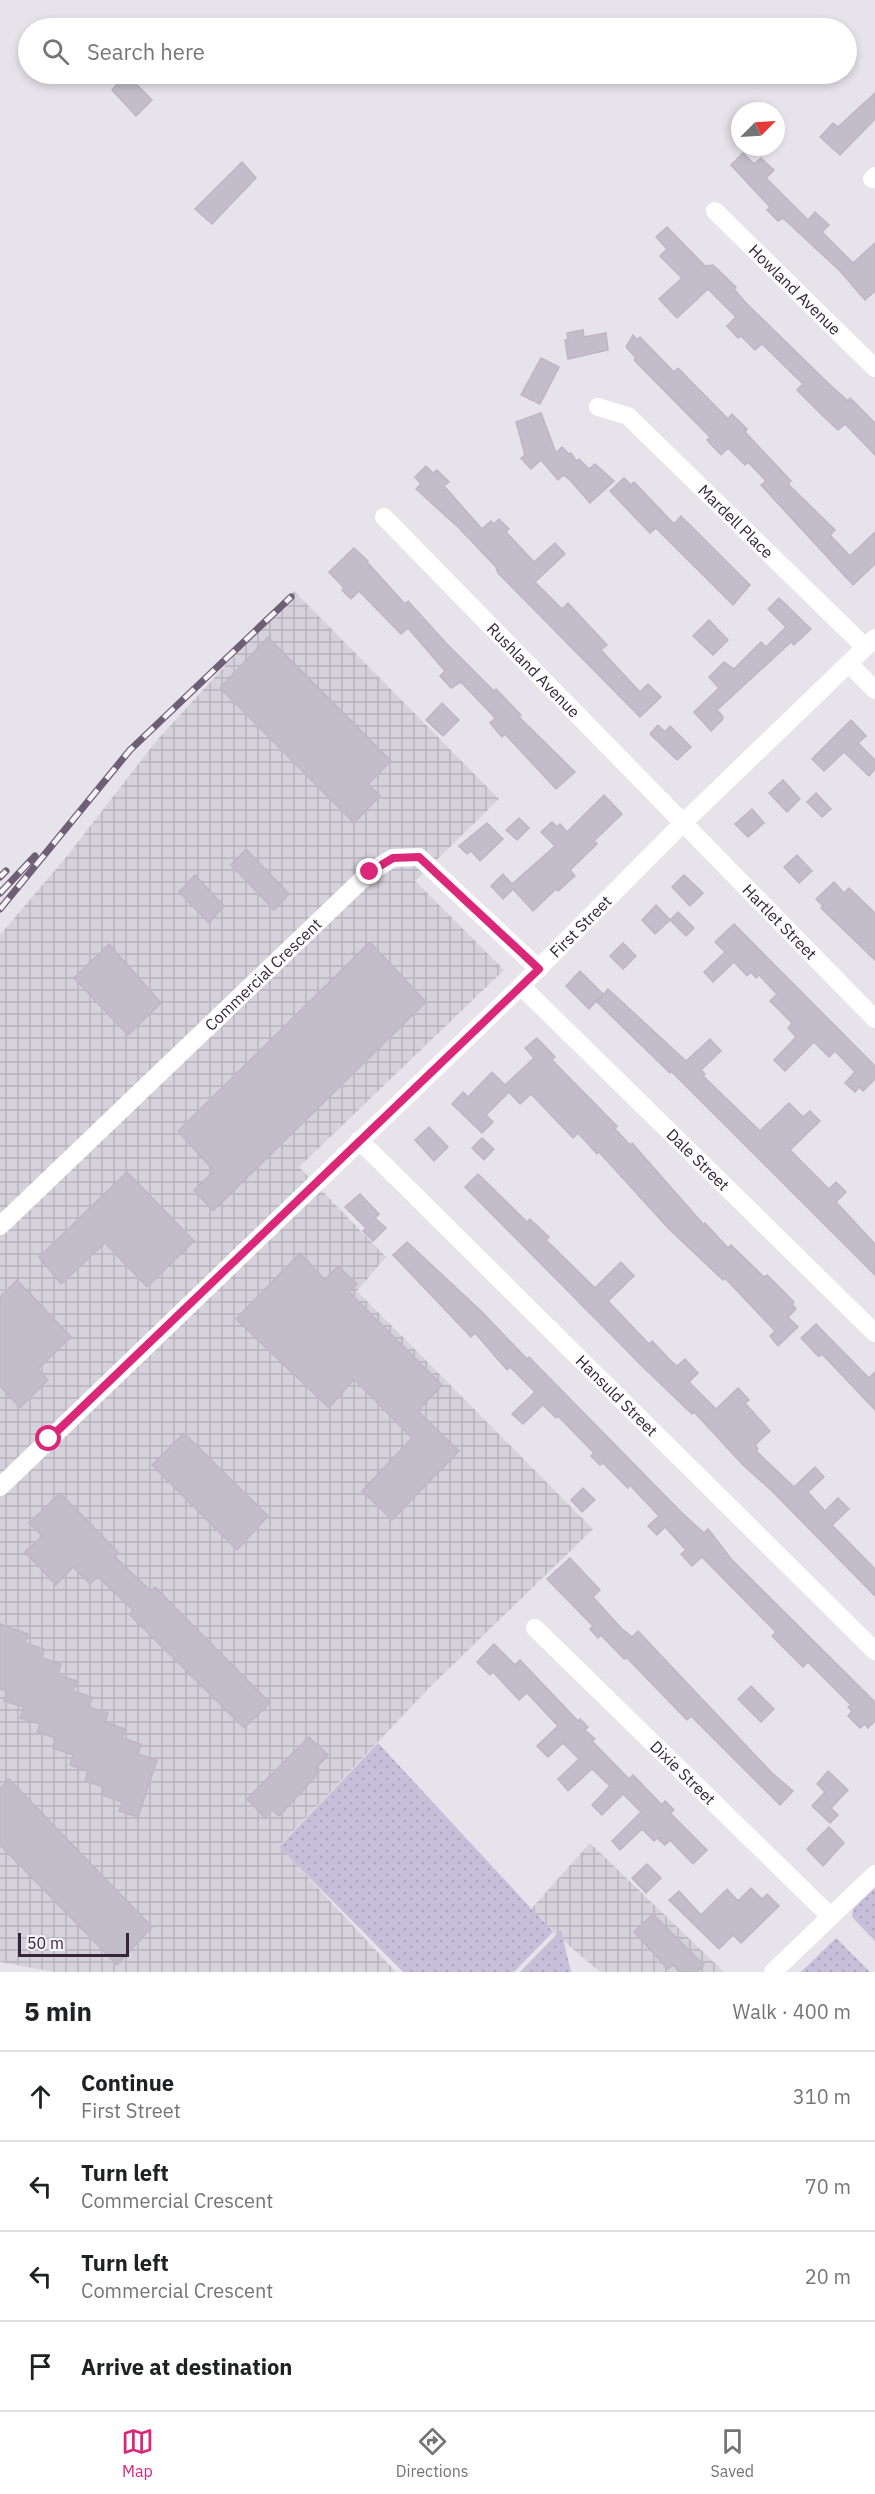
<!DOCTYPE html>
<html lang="en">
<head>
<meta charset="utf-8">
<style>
	:root { --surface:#fff; --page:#f2f2f2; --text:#202124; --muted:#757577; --line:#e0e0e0; --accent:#db2777 }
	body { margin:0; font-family:"IBM Plex Sans",sans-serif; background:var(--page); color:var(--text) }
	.compass { position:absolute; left:731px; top:102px; width:54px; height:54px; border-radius:50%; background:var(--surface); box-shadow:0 3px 9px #0003; rotate:66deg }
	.scale { position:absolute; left:18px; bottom:15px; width:111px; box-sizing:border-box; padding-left:6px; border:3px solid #34253b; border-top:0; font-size:16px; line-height:21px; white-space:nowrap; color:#34253b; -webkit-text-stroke:4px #f6f3f8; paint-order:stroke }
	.stop { position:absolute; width:18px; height:18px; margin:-14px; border:4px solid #db2777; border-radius:50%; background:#fff }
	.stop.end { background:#db2777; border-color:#fff; box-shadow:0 2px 6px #0008 }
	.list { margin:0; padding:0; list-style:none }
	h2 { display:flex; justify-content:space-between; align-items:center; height:78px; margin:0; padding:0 24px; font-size:26px }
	h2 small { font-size:20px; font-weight:400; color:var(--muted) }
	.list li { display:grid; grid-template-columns:39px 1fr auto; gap:18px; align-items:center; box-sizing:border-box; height:90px; padding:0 24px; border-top:2px solid var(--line) }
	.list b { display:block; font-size:22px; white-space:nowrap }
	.list p { margin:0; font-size:20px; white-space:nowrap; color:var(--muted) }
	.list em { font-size:20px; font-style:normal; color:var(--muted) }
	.icon { flex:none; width:33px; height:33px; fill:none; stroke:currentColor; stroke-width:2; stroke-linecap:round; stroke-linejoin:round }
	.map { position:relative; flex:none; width:875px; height:1972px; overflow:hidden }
	.search { position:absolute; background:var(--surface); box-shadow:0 3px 9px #0003; left:18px; right:18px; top:18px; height:66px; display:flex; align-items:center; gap:15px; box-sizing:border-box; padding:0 21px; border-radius:33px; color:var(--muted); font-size:22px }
	.sheet { height:438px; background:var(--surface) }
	nav { display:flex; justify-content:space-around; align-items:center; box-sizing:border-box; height:84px; border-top:2px solid var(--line); background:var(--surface); font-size:16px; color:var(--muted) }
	nav a { display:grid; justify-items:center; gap:3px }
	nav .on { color:var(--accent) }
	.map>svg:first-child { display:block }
	.industrial { fill:url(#industrial-grid) }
	.grass { fill:url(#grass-dots) }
	.building { fill:#c3bcc9; stroke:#beb6c4; stroke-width:1.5 }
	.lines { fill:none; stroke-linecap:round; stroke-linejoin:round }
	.minor { stroke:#fff; stroke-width:18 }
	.rail-casing { stroke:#6f5f76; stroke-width:7 }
	.rail { stroke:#f6f3f8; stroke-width:4.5; stroke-dasharray:14; stroke-linecap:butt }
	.route { stroke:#db2777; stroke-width:8 }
	.labels { text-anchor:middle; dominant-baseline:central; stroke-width:4.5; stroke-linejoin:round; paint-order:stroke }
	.street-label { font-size:16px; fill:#34253b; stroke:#f6f3f8 }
</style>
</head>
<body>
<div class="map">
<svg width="875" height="1972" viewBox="0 0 875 1972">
	<defs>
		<pattern id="industrial-grid" width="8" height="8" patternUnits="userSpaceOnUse" patternTransform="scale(1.5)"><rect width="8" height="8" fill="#d6d2db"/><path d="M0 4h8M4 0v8" fill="none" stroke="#b8b4bd"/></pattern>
		<pattern id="grass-dots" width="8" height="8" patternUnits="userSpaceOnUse" patternTransform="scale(1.5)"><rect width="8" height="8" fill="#c5bfda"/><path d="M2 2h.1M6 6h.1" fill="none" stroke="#aaa4bc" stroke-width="1.8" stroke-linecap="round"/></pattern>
	</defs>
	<rect width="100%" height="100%" fill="#e7e3eb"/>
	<g class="industrial">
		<path d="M294,591L499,799L415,881L504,970L299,1167L386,1257L357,1291L593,1529L429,1688L279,1846L396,1972H55L0,1962V935L67,856L157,740Z"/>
		<path d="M590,1843L724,1972H600L553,1932L531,1909Z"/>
	</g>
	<g class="grass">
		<path d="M378,1743L553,1932L514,1972H403L279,1847Z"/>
		<path d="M875,1888V1941L852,1917L853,1909Z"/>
		<path d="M561,1930L571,1972H520Z"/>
		<path d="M836,1938L870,1972H801Z"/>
	</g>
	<g class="building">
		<path d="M126,74L152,100L136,116L112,90Z"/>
		<path d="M875,93V119L840,155L820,137L833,123L838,127Z"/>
		<path d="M743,153L754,164L761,158L774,170L766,178L808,220L815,212L829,225L822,232L853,263L875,243V291L865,300L840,271L783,218L778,221L767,210L770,207L731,165Z"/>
		<path d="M242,162L256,178L212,224L195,209Z"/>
		<path d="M667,227L705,266L713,265L736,287L734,289L746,303L829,384L848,401L850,398L875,423V455L845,424L838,430L824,417L797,390L803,384L762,344L755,350L741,336L738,338L727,326L736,317L708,289L677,318L659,299L682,278L660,256L667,249L656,237Z"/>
		<path d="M583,330L584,337L606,333L608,350L568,359L565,340H568L567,333Z"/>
		<path d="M633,335L637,340L640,337L674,372L678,368L728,419L732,414L747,429L745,432L791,481L788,484L835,530L830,535L850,556L875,532V564L853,585L761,485L766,481L748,462L745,465L728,448L721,455L707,440L710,437L634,360L636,358L626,347Z"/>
		<path d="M541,358L559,367L540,404L521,395Z"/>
		<path d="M541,413L556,453L562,447L569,454L571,453L576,461L579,459L589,469L595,464L614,481L590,503L570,480L563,475L558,480L541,460L531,469L521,458L525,455L516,422Z"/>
		<path d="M426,466L433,473L437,470L449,482L444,486L482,529L491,521L494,524L499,519L509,529L506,532L534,562L555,543L565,554L535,582L562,609L568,603L607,645L601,650L640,692L648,684L661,697L640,717L498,573L496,567L458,527L416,489L421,484L415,477Z"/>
		<path d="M624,478L631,485L634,482L674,524L681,516L750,585L733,605L656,528L650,533L610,491Z"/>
		<path d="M354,548L368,561L367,562L405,604L408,601L446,643L494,691L496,689L521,715L519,717L575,772L556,789L505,734L502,737L490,723L495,718L461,682L451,688L440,676L445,671L408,628L401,634L359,591L351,599L342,590L344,588L329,572Z"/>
		<path d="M779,598L811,629L794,645L791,642L717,710L723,717L722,720L711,731L694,712L719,688L709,677L724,662L734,669L761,642L766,647L786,627L768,609Z"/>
		<path d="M709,620L728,640L713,655L693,636Z"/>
		<path d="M268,637L391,761L368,784L380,796L354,823L220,688Z"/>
		<path d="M442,703L459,720L443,736L426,720Z"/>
		<path d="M851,720L866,736L858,743L875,760V769L869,776L844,752L824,771L812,759Z"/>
		<path d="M658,725L665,732L670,726L691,747L677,760L650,734Z"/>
		<path d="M783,780L800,799L787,812L769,793Z"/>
		<path d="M816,793L831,809L822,817L807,802Z"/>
		<path d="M604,795L622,814L594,841L597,844L570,870L575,876L558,891L556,889L533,911L513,889L503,899L491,886L503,874L512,884L555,846L541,832L552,822L557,827L560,824L567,832Z"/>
		<path d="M752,809L764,823L748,837L735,824Z"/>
		<path d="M519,818L529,828L517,840L506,830Z"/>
		<path d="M487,823L503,839L480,861L471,851L467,854L459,846Z"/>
		<path d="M246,849L289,894L274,910L231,865Z"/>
		<path d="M797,855L812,871L799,883L784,867Z"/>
		<path d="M195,875L224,906L209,923L179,892Z"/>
		<path d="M684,875L703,893L690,906L672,887Z"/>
		<path d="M834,882L844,893L849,888L875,913V960L821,908L823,906L816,899Z"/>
		<path d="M656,905L670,920L655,934L642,920Z"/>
		<path d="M678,912L694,928L686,936L670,920Z"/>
		<path d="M734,924L875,1066V1079L863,1091L859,1087L855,1092L845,1083L855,1072L835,1051L829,1057L814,1042L785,1071L774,1060L796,1037L788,1028L792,1023L770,1001L777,994L759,975L756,978L751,972L747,976L734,962L713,982L704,972L725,952L715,942Z"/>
		<path d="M370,942L426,1002L213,1211L194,1190L214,1171L178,1131Z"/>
		<path d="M623,943L636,956L623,969L610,956Z"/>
		<path d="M109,944L161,1003L128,1035L74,978Z"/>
		<path d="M580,971L603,994L589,1009L566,986Z"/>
		<path d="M608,989L686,1061L710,1039L721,1051L701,1070L705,1074L703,1076L760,1131L789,1103L803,1117L810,1111L820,1121L790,1150L829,1189L836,1182L846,1192L836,1202L875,1244V1275L671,1071L670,1073L597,1002Z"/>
		<path d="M537,1038L555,1057L552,1060L617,1126L615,1129L630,1145L632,1143L704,1225L705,1223L728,1248L731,1245L764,1277L767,1275L794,1302L792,1304L796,1309L788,1317L798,1327L778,1346L770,1336L775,1331L725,1278L723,1280L669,1229L599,1152L597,1154L578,1133L573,1138L531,1094L520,1104L509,1092L486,1115L493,1122L482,1133L452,1104L463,1092L468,1097L492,1072L505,1085L534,1058L525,1048Z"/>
		<path d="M429,1127L448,1147L434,1161L415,1140Z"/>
		<path d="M482,1138L494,1149L484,1160L472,1148Z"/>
		<path d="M127,1172L194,1241L147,1287L105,1243L61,1284L39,1257Z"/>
		<path d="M478,1174L527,1222L530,1219L549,1237L546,1240L595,1288L621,1262L634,1276L608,1301L646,1341L650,1344L652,1341L672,1362L677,1366L685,1359L698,1373L689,1382L716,1409L738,1388L749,1400L745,1403L770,1431L755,1445L758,1449L756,1451L794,1487L815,1467L824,1477L808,1492L825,1511L838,1498L849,1509L832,1525L875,1569V1596L772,1491L744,1466L694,1412L692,1414L643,1367L465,1187Z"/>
		<path d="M360,1194L379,1214L375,1218L386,1228L373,1241L363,1231L366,1228L345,1207Z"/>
		<path d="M407,1242L481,1311L527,1359L529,1357L682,1513L704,1533L708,1529L732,1560L875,1702V1721L868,1728L865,1724L860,1728L848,1716L852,1711L848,1707L851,1705L808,1662L803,1667L772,1636L776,1632L702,1557L692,1566L681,1554L686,1550L665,1527L657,1535L648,1526L659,1516L630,1485L628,1488L603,1463L600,1465L591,1456L594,1453L558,1416L556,1418L543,1405L523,1424L512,1414L535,1392L510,1367L507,1370L475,1333L471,1337L393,1255Z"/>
		<path d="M300,1253L325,1280L338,1266L357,1284L349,1292L442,1385L418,1411L459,1451L392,1520L362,1491L412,1438L354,1379L329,1408L236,1319Z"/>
		<path d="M17,1280L71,1337L38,1369L48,1380L20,1408L0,1386V1297Z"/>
		<path d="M816,1324L869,1378L875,1372V1410L822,1354L819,1357L801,1338Z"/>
		<path d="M184,1433L268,1516L237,1550L152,1465Z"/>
		<path d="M583,1488L595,1500L582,1512L571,1500Z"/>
		<path d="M60,1493L118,1552L115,1557L151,1591L155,1587L270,1703L244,1728L130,1615L133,1610L98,1577L90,1584L73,1567L56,1585L25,1552L42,1536L29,1523Z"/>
		<path d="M570,1558L600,1590L593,1597L621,1628L632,1637L638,1631L772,1773L793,1791L780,1805L691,1716L687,1720L627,1658L624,1659L601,1635L598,1638L590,1629L593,1626L547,1579Z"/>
		<path d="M0,1624L28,1634L25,1643L44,1649L42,1658L61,1664L58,1675L77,1681L73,1691L92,1697L89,1707L108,1713L105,1722L125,1729L122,1738L141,1744L138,1754L157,1760L138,1817L119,1811L122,1802L102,1795L104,1787L85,1781L88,1771L70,1765L73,1755L53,1748L56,1738L37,1732L40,1724L20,1718L24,1707L4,1701L7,1691L0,1689Z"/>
		<path d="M494,1644L515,1665L520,1660L578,1721L580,1719L588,1727L585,1730L595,1739L592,1741L629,1779L633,1775L662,1805L665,1801L674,1810L670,1813L707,1850L693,1864L670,1840L665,1845L657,1838L654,1841L642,1829L620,1850L612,1841L641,1812L623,1794L602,1815L592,1805L610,1786L592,1769L568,1791L558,1779L579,1759L563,1743L548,1757L537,1746L558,1726L527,1693L519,1700L493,1672L490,1675L477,1662Z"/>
		<path d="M751,1686L774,1709L761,1722L738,1699Z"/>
		<path d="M309,1737L328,1755L315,1769L319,1773L279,1816L272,1810L265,1818L247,1799Z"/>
		<path d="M828,1771L848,1790L831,1808L838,1815L830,1823L812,1806L825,1792L817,1784Z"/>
		<path d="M9,1779L152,1927L117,1965L0,1845V1788Z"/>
		<path d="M829,1827L844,1843L823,1866L807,1849Z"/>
		<path d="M647,1864L661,1878L646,1893L632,1878Z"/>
		<path d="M751,1888L762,1899L767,1894L779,1906L741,1943L733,1935L719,1949L669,1900L679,1891L701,1915L727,1889L738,1901Z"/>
		<path d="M653,1914L704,1965L697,1972H680L673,1965L668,1969L634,1932Z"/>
	</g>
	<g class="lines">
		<g class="minor">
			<path d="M872,179L875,176"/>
			<path id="s1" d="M715,211L875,368"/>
			<path id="s2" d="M598,407L628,416L865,647"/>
			<path id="s3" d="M384,517L875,1019"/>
			<path d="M849,664L875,690"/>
			<path id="s4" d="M521,986L875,1333"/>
			<path id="s5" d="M359,1140L875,1651"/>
			<path id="s6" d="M0,1226L370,872L393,858L419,857L539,969"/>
			<path id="s7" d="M0,1487L521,986L683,823L875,638"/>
			<path id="s8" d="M535,1628L830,1916"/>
			<path d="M773,1972L875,1874"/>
		</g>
		<defs>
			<g id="rail">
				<path d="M0,877L6,871"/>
				<path d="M0,893L35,856"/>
				<path d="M0,909L130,750L291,597"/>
			</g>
		</defs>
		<use href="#rail" class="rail-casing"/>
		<use href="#rail" class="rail"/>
	</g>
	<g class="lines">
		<path class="route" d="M49,1439L539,969L419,857L393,858L370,872"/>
	</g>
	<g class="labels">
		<g class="street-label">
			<text stroke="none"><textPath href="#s1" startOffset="112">Howland Avenue</textPath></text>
			<text stroke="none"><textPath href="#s2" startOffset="182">Mardell Place</textPath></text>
			<text stroke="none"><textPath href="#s3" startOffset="214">Rushland Avenue</textPath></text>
			<text stroke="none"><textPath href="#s3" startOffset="566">Hartlet Street</textPath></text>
			<text stroke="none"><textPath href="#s7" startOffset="807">First Street</textPath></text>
			<text stroke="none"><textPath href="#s6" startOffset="364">Commercial Crescent</textPath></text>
			<text stroke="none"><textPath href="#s4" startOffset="248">Dale Street</textPath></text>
			<text stroke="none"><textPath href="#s5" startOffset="363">Hansuld Street</textPath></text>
			<text stroke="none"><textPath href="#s8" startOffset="207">Dixie Street</textPath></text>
		</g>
	</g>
</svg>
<svg class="compass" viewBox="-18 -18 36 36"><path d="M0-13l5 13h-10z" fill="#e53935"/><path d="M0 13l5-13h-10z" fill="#757577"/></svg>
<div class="scale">50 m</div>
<div class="stop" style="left:49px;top:1439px"></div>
<div class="stop end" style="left:370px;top:872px"></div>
<div class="search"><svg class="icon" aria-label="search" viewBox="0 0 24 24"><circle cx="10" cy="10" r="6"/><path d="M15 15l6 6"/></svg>Search here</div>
</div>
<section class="sheet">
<h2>5 min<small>Walk · 400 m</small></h2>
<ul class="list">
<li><svg class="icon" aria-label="ahead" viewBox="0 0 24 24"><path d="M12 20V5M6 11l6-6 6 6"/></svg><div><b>Continue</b><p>First Street</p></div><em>310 m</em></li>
<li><svg class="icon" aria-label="left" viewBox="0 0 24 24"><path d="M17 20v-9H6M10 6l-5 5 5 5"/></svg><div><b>Turn left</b><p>Commercial Crescent</p></div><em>70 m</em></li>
<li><svg class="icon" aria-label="left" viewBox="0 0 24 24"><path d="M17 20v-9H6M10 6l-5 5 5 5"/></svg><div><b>Turn left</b><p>Commercial Crescent</p></div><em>20 m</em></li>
<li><svg class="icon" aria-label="arrive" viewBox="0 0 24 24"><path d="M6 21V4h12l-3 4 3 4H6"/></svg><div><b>Arrive at destination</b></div></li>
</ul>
</section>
<nav>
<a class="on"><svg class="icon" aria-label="map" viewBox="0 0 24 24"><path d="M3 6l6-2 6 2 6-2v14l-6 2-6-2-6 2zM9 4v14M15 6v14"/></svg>Map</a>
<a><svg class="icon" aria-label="directions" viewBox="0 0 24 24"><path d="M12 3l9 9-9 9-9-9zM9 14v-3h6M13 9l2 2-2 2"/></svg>Directions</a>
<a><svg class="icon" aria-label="saved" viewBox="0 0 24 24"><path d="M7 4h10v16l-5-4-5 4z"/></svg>Saved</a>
</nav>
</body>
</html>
